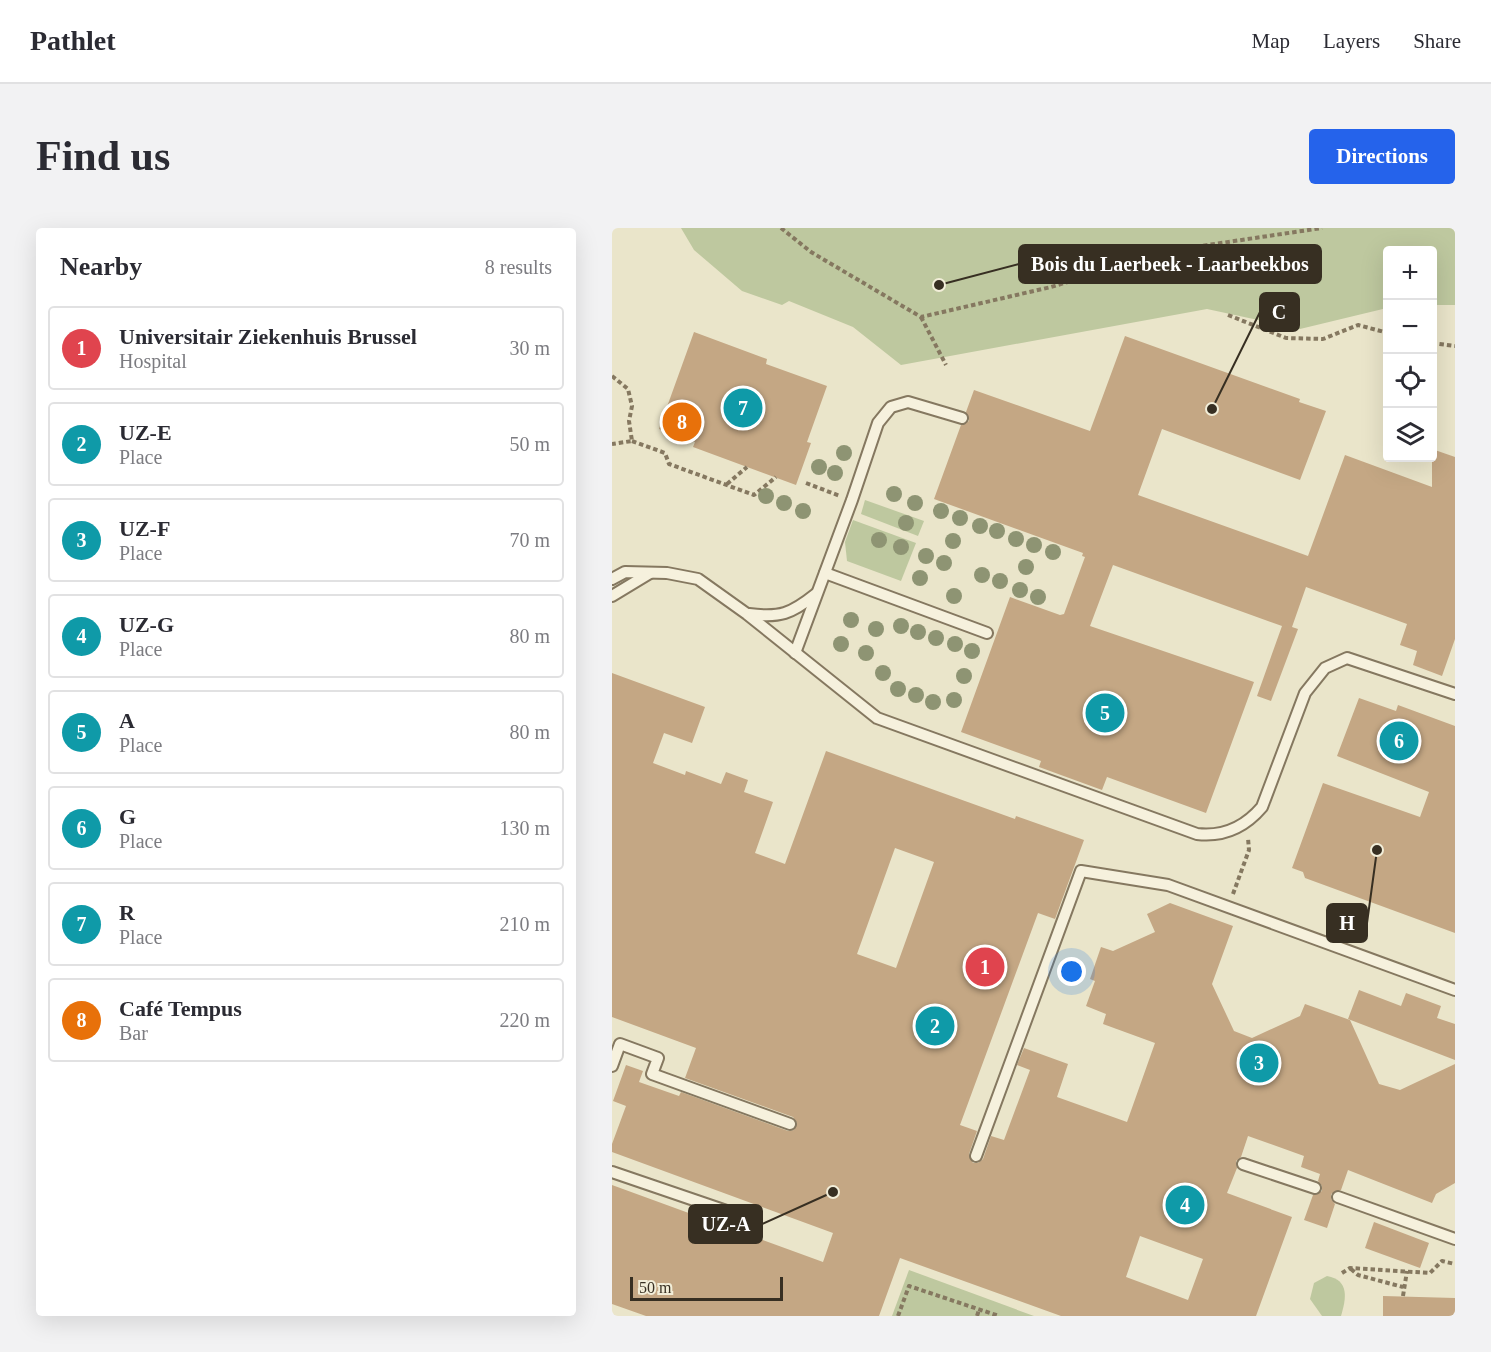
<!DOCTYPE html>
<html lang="en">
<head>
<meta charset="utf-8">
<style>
	:root { --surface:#fff; --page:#f2f2f3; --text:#2b2b33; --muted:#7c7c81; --line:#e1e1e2; --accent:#2563eb }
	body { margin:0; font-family:Georgia,serif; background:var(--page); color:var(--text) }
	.controls { position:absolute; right:18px; top:18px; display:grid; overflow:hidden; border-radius:6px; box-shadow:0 6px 24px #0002 }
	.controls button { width:54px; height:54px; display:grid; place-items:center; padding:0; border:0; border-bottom:2px solid var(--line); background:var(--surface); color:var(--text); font:30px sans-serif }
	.scale { position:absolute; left:18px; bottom:15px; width:153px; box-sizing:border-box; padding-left:6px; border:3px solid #372f22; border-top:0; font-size:16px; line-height:21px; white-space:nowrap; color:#372f22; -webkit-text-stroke:4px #f2eed9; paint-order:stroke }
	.you { position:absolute; left:460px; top:744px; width:21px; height:21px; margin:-15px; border:4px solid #fff; border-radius:50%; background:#1a73e8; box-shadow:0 0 0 9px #1a73e833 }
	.badge { display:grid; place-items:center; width:39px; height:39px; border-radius:50%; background:var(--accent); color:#fff; font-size:20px; font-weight:700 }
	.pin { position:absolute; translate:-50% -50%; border:3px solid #fff; box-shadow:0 2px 6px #0006 }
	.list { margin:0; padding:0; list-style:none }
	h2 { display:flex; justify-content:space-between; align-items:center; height:78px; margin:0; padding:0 24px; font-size:26px }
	h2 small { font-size:20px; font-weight:400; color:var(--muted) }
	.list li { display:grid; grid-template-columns:39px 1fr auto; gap:18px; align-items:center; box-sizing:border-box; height:84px; margin:0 12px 12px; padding:0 12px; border:2px solid var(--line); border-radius:6px }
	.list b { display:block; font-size:22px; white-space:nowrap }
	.list p { margin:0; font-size:20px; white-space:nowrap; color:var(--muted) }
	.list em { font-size:20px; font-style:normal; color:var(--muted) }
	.icon { flex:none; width:33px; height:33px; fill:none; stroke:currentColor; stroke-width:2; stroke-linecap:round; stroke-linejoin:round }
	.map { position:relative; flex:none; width:843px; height:1088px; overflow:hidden; border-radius:6px }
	header { display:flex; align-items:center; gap:36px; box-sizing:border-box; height:84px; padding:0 30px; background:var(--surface); border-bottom:2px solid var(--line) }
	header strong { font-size:28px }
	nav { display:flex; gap:33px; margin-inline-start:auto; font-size:21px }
	.intro { display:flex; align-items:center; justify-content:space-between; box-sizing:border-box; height:144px; padding:0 36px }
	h1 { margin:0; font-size:42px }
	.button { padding:15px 27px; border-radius:6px; background:var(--accent); color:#fff; font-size:21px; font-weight:700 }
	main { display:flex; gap:36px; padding:0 36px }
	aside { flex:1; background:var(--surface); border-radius:6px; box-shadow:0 6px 24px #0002 }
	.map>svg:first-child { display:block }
	.green { fill:#bec89f }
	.building { fill:#c4a784; fill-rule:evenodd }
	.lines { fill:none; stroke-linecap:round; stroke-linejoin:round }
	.lane-casing { stroke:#857860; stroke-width:14 }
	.path { stroke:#857860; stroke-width:4; stroke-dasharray:4.5 3; stroke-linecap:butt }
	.lane { stroke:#f6f1dd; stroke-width:10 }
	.tree { fill:#8e9473 }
	.leader { fill:none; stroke:#372f22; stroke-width:2 }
	.callout-dot { fill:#372f22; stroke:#f2eed9; stroke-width:2 }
	.callout { fill:#372f22; stroke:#372f22; stroke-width:2 }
	.callout-label { font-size:20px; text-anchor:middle; font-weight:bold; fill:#fff }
</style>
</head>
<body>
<header>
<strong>Pathlet</strong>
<nav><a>Map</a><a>Layers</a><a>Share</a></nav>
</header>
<div class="intro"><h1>Find us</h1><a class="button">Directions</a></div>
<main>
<aside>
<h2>Nearby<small>8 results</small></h2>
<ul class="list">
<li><span class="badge" style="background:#e0444e">1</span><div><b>Universitair Ziekenhuis Brussel</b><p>Hospital</p></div><em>30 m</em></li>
<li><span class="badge" style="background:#0f9aa8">2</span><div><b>UZ-E</b><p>Place</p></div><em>50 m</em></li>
<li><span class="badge" style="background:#0f9aa8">3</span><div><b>UZ-F</b><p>Place</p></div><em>70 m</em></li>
<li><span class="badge" style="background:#0f9aa8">4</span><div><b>UZ-G</b><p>Place</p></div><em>80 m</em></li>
<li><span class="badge" style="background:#0f9aa8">5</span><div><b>A</b><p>Place</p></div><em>80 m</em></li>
<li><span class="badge" style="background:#0f9aa8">6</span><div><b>G</b><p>Place</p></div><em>130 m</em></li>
<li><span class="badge" style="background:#0f9aa8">7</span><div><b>R</b><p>Place</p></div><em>210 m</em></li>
<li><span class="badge" style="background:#e8710a">8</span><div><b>Café Tempus</b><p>Bar</p></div><em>220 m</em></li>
</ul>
</aside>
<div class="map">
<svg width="843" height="1088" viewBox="0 0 843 1088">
	<rect width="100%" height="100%" fill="#eae5ca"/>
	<g class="green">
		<path d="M69,0H843V77H821L820,22H776L775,80L688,101L595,81L289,137L241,99L177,73L170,77L130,63L82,22Z"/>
		<path d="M253,272L312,293L306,308L249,286Z"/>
		<path d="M241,292L304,315L289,353L235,333L233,314Z"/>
		<path d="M297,1042L422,1088H280Z"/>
		<path d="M715,1048C738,1052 734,1071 729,1088H710L698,1071L702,1055Z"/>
	</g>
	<g class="building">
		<path d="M82,104L155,131L154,136L215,158L195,214L199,215L184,257L81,219L83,214L47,201Z"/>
		<path d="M513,108L688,171L687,174L714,183L688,252L550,201L526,267L696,328L733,227L820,259V221L843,229V411L830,448L801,437L805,423L788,417L795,396L694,359L680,399L686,401L659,473L645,468L670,398L501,337L478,398L642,454L594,585L495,549L490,562L427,539L429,533L349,504L398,369L448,387L452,386L473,329L470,328L471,325L322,271L349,197L357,193L354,184L362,162L478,203Z"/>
		<path d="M0,445L93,479L80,515L52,505L41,535L73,547L74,543L109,556L114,544L136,552L132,564L161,574L143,625L173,636L214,523L403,591L404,588L472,612L443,691L426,685L348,897L365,903L357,926L361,935H366L371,931L379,908L392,912L418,842L405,837L412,820L456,836L445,869L515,894L543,815L491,796L494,786L474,778L483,753L478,751L489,719L501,723L543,704L535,686L558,675L621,698L600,756L622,803L640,810L688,788L693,776L738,792L767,856L788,862L843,836V955L824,966L820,975L736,942L729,962L719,966V971L723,976L715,1000L692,992L701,967L710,963V958L706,953L708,946L689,939L692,928L636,908L629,929L624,933L625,940L615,965L680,989L644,1088H449L288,1030L267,1088H34L0,1076V957L211,1034L221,1005L0,924V916L14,878L1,873L14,837L31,843L27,854L67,868L69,864L176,903L182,902L185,895L181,889L73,850L84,820L0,789ZM283,620L322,634L284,740L245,726ZM528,1008L591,1031L576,1072L514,1049Z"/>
		<path d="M747,470L784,483L786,477L843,498V705L693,650L691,644L680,640L711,555L808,589L817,564L725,528Z"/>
		<path d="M747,762L789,778L794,765L829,778L825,790L843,796V832L736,791Z"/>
		<path d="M762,994L817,1015L808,1040L753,1020Z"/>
		<path d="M771,1068L843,1070V1088H771Z"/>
	</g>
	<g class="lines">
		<defs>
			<g id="lane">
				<path d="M213,345L375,405"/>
				<path d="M0,351L13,344L55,345L86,351L135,386L265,490L585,606C611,609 633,599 650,579L693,465L713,440L735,430L843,466"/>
				<path d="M0,368L38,345"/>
				<path d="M137,386C168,390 179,386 204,366"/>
				<path d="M183,425L240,272L266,195L279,179L296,174L350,190"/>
				<path d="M0,838L8,816L46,830L40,846L178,896"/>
				<path d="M364,928L469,643L556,657L843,762"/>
				<path d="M631,936L703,960"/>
				<path d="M0,944L129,988"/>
				<path d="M726,969L843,1011"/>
			</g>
		</defs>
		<use href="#lane" class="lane-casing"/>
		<g class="path">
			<path d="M169,0L199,24L309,89L439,59L562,22L710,0"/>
			<path d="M616,87L674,110L711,111L746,97L776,105"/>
			<path d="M309,89L334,137"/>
			<path d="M820,115L843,118"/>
			<path d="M0,148L16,161L20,178L17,193L20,213L0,216"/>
			<path d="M20,213L53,225L57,236L142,267L164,249"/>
			<path d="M194,255L228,268"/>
			<path d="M115,256L135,239"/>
			<path d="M621,666L637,622L636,610"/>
			<path d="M739,1041L746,1047L791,1059"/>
			<path d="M730,1045L738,1040L818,1045L830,1033L843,1036"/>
			<path d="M791,1068L795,1043"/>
			<path d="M286,1088L297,1058L387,1088"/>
			<path d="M365,1088L367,1082"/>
		</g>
		<use href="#lane" class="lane"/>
	</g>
	<g class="tree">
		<circle cx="232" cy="225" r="8"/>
		<circle cx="207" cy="239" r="8"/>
		<circle cx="223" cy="245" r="8"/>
		<circle cx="282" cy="266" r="8"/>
		<circle cx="154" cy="268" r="8"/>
		<circle cx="172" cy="275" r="8"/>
		<circle cx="303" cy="275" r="8"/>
		<circle cx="191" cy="283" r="8"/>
		<circle cx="329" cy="283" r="8"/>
		<circle cx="348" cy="290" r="8"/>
		<circle cx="294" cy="295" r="8"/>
		<circle cx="368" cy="298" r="8"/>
		<circle cx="385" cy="303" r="8"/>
		<circle cx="404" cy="311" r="8"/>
		<circle cx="267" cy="312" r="8"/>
		<circle cx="341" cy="313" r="8"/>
		<circle cx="422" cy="317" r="8"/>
		<circle cx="289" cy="319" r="8"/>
		<circle cx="441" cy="324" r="8"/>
		<circle cx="314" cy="328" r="8"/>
		<circle cx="332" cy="335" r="8"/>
		<circle cx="414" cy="339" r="8"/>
		<circle cx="370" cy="347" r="8"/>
		<circle cx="308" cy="350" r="8"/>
		<circle cx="388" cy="353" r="8"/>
		<circle cx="408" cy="362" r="8"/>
		<circle cx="342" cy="368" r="8"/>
		<circle cx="426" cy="369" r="8"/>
		<circle cx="239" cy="392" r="8"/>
		<circle cx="289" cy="398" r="8"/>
		<circle cx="264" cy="401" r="8"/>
		<circle cx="306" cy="404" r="8"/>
		<circle cx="324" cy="410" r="8"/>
		<circle cx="229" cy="416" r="8"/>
		<circle cx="343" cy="416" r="8"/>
		<circle cx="360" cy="423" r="8"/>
		<circle cx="254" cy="425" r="8"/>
		<circle cx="271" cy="445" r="8"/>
		<circle cx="352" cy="448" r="8"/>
		<circle cx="286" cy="461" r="8"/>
		<circle cx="304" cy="467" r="8"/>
		<circle cx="342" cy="472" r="8"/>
		<circle cx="321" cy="474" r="8"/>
	</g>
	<path class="leader" d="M327 57L407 36M600 181L648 84M765 622L755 695M221 964L150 996"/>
	<g class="callout-dot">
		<circle cx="327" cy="57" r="6"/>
		<circle cx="600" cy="181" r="6"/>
		<circle cx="765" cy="622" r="6"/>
		<circle cx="221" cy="964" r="6"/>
	</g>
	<g class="callout">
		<rect x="407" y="17" width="302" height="38" rx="6"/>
		<rect x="648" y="65" width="39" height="38" rx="6"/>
		<rect x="715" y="676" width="40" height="38" rx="6"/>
		<rect x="77" y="977" width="73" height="38" rx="6"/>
	</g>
	<g class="callout-label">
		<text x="558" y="43">Bois du Laerbeek - Laarbeekbos</text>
		<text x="667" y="91">C</text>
		<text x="735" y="702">H</text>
		<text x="114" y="1003">UZ-A</text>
	</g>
</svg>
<div class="controls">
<button>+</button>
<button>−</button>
<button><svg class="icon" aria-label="locate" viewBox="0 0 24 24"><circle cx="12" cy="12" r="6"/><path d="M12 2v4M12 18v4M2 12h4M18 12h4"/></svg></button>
<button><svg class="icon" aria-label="layers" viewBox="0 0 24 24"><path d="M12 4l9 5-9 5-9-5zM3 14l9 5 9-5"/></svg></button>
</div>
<div class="scale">50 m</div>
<div class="you"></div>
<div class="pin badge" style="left:373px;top:739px;background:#e0444e">1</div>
<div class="pin badge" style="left:323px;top:798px;background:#0f9aa8">2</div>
<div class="pin badge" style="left:647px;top:835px;background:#0f9aa8">3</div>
<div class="pin badge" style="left:573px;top:977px;background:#0f9aa8">4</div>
<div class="pin badge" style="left:493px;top:485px;background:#0f9aa8">5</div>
<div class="pin badge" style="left:787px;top:513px;background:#0f9aa8">6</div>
<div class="pin badge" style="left:131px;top:180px;background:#0f9aa8">7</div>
<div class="pin badge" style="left:70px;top:194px;background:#e8710a">8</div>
</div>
</main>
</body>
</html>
